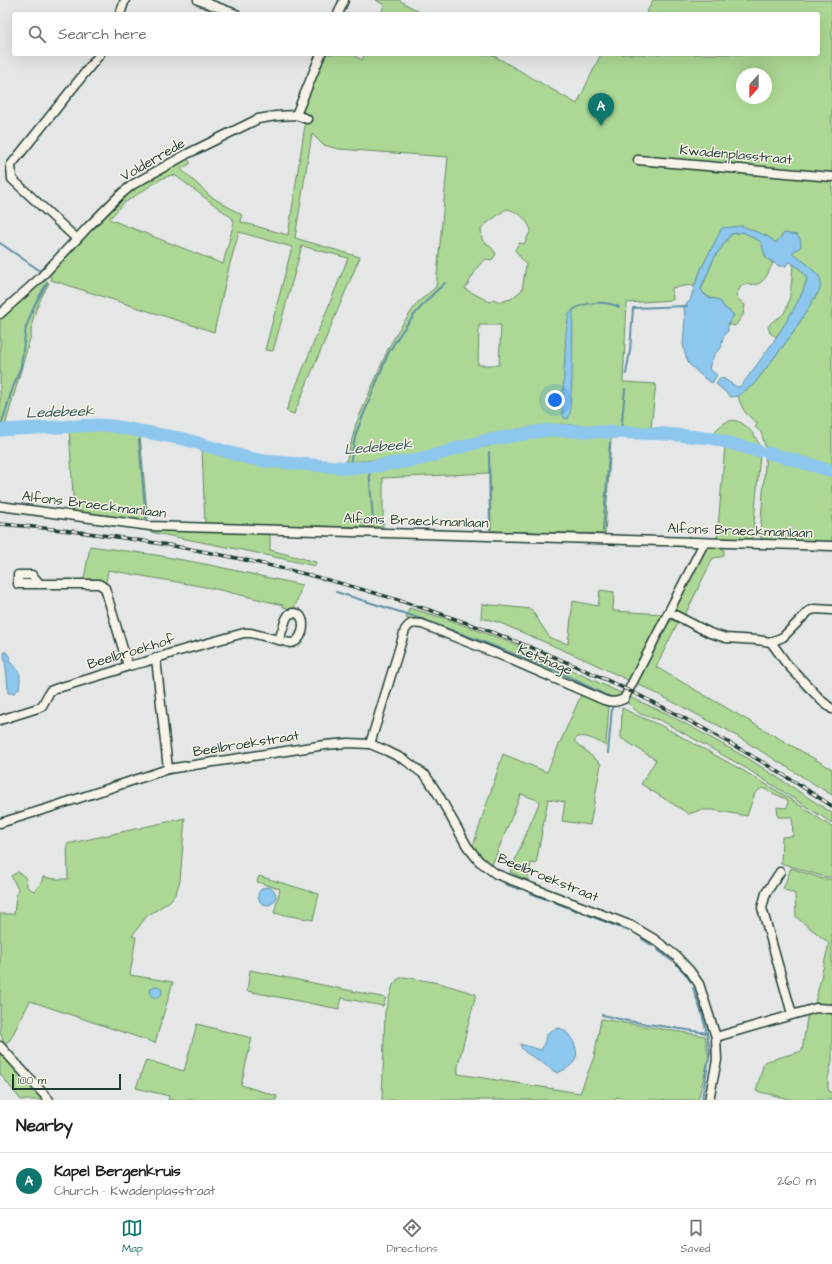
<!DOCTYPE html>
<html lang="en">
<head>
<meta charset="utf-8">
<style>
	:root { --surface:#fff; --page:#f2f2f2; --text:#202124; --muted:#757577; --line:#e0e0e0; --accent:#0f766e }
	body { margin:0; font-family:"Architects Daughter",sans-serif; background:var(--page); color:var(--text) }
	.compass { position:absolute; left:736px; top:68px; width:36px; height:36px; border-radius:50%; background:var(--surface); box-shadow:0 4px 16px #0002; rotate:201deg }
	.scale { position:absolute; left:12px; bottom:10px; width:109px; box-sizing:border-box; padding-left:4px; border:2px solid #1f3d34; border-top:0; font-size:11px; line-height:14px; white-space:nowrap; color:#1f3d34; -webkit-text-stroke:3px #f7f3e8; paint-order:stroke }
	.you { position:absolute; left:555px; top:400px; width:14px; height:14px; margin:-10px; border:3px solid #fff; border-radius:50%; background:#1a73e8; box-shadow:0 0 0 6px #1a73e833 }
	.badge { display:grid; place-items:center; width:26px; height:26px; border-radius:50%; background:var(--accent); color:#fff; font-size:13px; font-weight:700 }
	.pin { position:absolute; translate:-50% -33px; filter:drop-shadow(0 1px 2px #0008) }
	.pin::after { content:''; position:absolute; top:21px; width:14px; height:12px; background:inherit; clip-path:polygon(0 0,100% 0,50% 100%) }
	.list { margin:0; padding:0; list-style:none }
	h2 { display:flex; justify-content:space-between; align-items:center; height:52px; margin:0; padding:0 16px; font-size:17px }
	h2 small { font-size:13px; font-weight:400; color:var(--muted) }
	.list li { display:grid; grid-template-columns:26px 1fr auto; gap:12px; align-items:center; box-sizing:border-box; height:56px; padding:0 16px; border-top:1px solid var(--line) }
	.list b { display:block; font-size:15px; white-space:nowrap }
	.list p { margin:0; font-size:13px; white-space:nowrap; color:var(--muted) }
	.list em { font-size:13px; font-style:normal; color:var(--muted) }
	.icon { flex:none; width:22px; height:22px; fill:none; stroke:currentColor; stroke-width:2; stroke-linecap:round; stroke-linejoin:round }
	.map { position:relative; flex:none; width:832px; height:1100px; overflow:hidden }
	.search { position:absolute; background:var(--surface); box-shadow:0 4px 16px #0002; left:12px; right:12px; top:12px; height:44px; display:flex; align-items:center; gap:10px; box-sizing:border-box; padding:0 14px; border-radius:4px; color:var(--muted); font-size:15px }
	.sheet { height:108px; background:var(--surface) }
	nav { display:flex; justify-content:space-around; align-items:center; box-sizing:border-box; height:56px; border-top:1px solid var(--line); background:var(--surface); font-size:11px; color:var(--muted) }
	nav a { display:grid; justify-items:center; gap:2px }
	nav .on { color:var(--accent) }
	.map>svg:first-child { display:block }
	.green { fill:#acd794; stroke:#668a64; fill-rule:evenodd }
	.water { fill:#8dc7ed; stroke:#6190a3 }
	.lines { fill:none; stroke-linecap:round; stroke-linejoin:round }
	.stream { stroke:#6190a3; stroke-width:2 }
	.river { stroke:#8dc7ed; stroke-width:13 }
	.minor-casing { stroke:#1f3d34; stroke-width:11 }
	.minor { stroke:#f7f3e8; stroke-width:8 }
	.rail-casing { stroke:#1f3d34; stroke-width:3.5 }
	.rail { stroke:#f7f3e8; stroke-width:2; stroke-dasharray:6; stroke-linecap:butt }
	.labels { text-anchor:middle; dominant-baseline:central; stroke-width:3; stroke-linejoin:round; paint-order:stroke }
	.street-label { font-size:14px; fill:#1f3d34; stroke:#f7f3e8 }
	.water-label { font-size:15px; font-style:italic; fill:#355959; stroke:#f7f3e8 }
</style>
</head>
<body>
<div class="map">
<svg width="832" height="1100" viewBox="0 0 832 1100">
	<rect width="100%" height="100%" fill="#e5e7e7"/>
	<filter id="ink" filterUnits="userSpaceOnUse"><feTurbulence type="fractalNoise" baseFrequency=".025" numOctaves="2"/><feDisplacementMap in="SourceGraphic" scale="8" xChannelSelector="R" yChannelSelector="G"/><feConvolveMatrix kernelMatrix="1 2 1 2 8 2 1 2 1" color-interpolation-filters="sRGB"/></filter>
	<g filter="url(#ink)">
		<g class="green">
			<path d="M376,0H399L423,14H381L384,5Z"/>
			<path d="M653,0H832V542L764,540L761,538L760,535L766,450L761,432L755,427L758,423C746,416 742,409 738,396L754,384L793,333L811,302L817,295L819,276L811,268L767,236L723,228L702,267L694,287L691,285L672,288L673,300L627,303L623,382L656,384L651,427L711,435C716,430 722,423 729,421C741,417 756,434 759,445C760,448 760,451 760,454L753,534L751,539L740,540L717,539L725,446L710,441L661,437L624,436L611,438L605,534L491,531L490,473L383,478V527L205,525L202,448L248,461L369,472L387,467L417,463L443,457L463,450L486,447L509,439L549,433L575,432L603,434V427L562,424L519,429L474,439L416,457L346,462L356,424L388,349L399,329L418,302L436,287L448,157L339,149L323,145L312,134L295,238L360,257L294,414L286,411L348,258L302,246L273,351L265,350L292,247L239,232L229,267L214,332L51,280L50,272L102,217L133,188L186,158L191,163L181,169L210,196L242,215L241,222L288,235L305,125L302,121L313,122L303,112V108L324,54H352L362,60L365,54H491L577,104L601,54H818V14H646ZM742,74H766V98H742ZM171,175L176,176L232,218L234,222L223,264L109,219L124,203L161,179ZM506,209C519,211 526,218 531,230L524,244L519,243L515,250L526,265L522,290L511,299L500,302L493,299L490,302L465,289L479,265L486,259L492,260L496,254L492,248L482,240L481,228ZM479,325H501L499,365H478Z"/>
			<path d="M743,232L762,242L766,258L773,263L766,277L759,284L742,285L736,295L737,298L745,305L743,315L735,326L728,324L734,315L723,306L721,302C712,299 707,297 701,290L714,258L731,234Z"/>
			<path d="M793,264L800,269L807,278C803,298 788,321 776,337L770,333L768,327C774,317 779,320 784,313C791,304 792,276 793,264Z"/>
			<path d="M44,279L49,283C40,300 31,316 31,335L3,433L0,434V318Z"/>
			<path d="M96,427L112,428L140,435L148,522L74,512L69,428Z"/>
			<path d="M151,529L270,534V550L316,562L315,566L252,552L150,532Z"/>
			<path d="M90,546L156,555L210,565L302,585L294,610L283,607V605L211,588L108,570L106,583L84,579Z"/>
			<path d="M705,547L721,548L724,550V555L721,557L713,558L685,615L674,609Z"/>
			<path d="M600,590L614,592L613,611L664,614L630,681L586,660L498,622L481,618L482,604L531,609L550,638L568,644L573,601L598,606Z"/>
			<path d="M409,608L447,619L517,645L621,693L622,695L620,697L614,700L412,621L406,618Z"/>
			<path d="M672,620L678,622L656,667L832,769V795L727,730L636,683L663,629Z"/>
			<path d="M582,693L609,705L606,746C597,741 588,735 578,737L574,741L601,764L590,825L562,821L565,802L548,799L536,864L531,863L528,880L510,872L540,801L521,794L492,865L485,860L473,846L503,754L547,772Z"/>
			<path d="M629,697L666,713L749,759L832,813V823L744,767L662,721L640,714L633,708L627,702Z"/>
			<path d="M622,708L638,716L660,725L742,770L784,795L832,827V877H824L781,863L782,837L793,836L792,817H778L777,807L787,808L788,800L762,788L755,793L747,816L714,810H700L689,814L641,784L656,760L621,738Z"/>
			<path d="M185,818L180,881L176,893L170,901L146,917L132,936L136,937L130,975L173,982L155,1043L30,1001L10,1040L4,1044L0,1031V914H14L16,896L18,889L11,876L18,872C25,876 27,878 27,887L34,891L41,883L43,877L56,879H68L67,844Z"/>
			<path d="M791,868L823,879H832V1061L828,1078V1089L832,1094V1100H790L789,1099L756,1091L764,1062L802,1051L809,1005L815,1003L829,943L796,917L795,894L783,889Z"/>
			<path d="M259,876L319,894L313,920L274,913L280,889L257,882Z"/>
			<path d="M250,970L386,998L383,1006L342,998L339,1009L247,991Z"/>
			<path d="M404,977L439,983L476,994L458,1065V1074L580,1093L594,1057L601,1019L705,1036L709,1057L698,1100H632L616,1097L615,1100H382L385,1012L393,985L398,979Z"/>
			<path d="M197,1024L252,1038L241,1085L277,1096L276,1100H168L169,1096L136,1088L146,1060L184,1071Z"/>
			<path d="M0,1053L45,1100H21L0,1074Z"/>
		</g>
		<g class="water">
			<path d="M742,226L767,236L776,243L784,233L797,235L800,239L801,246L792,253L807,264L819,276L821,281L820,289L793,333L754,384L738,396L731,397L716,384L721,377L737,387L741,386C758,363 776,340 790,315C797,303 804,292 807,278L800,269L789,261L786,266H779L766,258L761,242L743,232L731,234L714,258L701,289L704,294L710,299L714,298L721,302L723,306L734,315L728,324V331C723,335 722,342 721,348C714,353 711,361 709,369L717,375L712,383L704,378L689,364L685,354L683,344L685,319L684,307L686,304L690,301L694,287L702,267L722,228Z"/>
			<path d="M573,310L572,378L570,413L568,419L564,418L562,412L566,332L569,314Z"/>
			<path d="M5,651L10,657L9,662C21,669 21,676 19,689L14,693H8L7,677L4,654Z"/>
			<circle cx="267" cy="896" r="9"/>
			<circle cx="156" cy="992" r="6"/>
			<path d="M559,1028C566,1030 569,1035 573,1041C582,1058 573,1067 557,1073C549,1069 545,1064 538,1060C531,1055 522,1053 520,1044L541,1050C548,1038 542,1032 559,1028Z"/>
		</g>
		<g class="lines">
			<g class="stream">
				<path d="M0,243L39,270"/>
				<path d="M573,310C585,301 606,301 619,307"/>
				<path d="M626,374L630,351L633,308L687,306"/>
				<path d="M0,429L12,390L21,366L26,327L35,304L47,283"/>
				<path d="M139,431V434"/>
				<path d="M621,432L625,389"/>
				<path d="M139,440L146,520"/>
				<path d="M489,452L490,529"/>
				<path d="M369,467L373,522"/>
				<path d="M349,468L356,433L388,354C403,327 422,303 445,283"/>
				<path d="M603,531L610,443"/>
				<path d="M336,592L413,616L481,641L559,672L611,698"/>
				<path d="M608,753L612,708"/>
				<path d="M505,884L519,889"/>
				<path d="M530,893L548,900"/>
				<path d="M554,902L577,911"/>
				<path d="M588,915L629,931"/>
				<path d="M642,939L653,946"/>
				<path d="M658,950L672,961"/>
				<path d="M677,965L684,972L691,982"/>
				<path d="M693,988L701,1011L707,1033"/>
				<path d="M602,1015L628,1021L707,1033L710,1052L702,1098"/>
			</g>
			<g class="river">
				<path d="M0,430L97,425L112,426L184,439L248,458L265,461L349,468L369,467L417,460L443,453L461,447L488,440L548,430L665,434L711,438L758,451"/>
				<path d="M769,453L832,471"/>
			</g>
			<defs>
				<g id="minor">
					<path d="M198,0L236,14"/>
					<path d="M120,14L125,0"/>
					<path d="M338,14L344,0"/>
					<path d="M296,115L321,54"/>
					<path d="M638,160L832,177"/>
					<path d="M77,239L12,179L11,165L100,54"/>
					<path d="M0,314L40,278L89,226L120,195L132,185L187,154L258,119L276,116L296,115L307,119"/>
					<path d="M0,506L150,526L832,546"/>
					<path d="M40,584L32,575H18V584H99L105,588L128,666"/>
					<path d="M669,612L710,633L726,638L757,640L771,642L786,663L822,701L832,709"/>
					<path d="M771,642L783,637L809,611L815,609L832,610"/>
					<path d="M156,658L168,769"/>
					<path d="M0,720L38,708L42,706L50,691L58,688L115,671L128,666L145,662L172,653L244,633H251L290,643C306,643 309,607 289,614L286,619L279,640"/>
					<path d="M370,744L405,630C411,622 412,623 422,624L505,657L604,700C612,703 617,702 624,699L704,543"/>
					<path d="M0,823L49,808L168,769L325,745L348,743L370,744L387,751L405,760L426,776L438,794L467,846L479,861L496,874L632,926L654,939L676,956L690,971L699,984L716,1037L717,1060L709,1100"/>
					<path d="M780,872L766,893L762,908L792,1014"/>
					<path d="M716,1037L816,1008L832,1009"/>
					<path d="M0,1046L49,1100"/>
				</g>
			</defs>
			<use href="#minor" class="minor-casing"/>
			<use href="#minor" class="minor"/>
			<defs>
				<path id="rail" d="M0,524C298,548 583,640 832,806"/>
			</defs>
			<use href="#rail" class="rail-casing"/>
			<use href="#rail" class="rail"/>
		</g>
	</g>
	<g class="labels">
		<g class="street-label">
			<text transform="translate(736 155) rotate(5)">Kwadenplasstraat</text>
			<text transform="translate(153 160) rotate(-30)">Volderrede</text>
			<text transform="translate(94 505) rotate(7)">Alfons Braeckmanlaan</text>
			<text transform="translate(416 521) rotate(2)">Alfons Braeckmanlaan</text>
			<text transform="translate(740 531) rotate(2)">Alfons Braeckmanlaan</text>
			<text transform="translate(131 652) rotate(-17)">Beelbroekhof</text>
			<text transform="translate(545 660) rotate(23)">Ketshage</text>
			<text transform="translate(246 744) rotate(-9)">Beelbroekstraat</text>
			<text transform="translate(548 878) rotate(22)">Beelbroekstraat</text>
		</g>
		<g class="water-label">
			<text transform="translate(60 412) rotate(-2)">Ledebeek</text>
			<text transform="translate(378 447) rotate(-5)">Ledebeek</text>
		</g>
	</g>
</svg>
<svg class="compass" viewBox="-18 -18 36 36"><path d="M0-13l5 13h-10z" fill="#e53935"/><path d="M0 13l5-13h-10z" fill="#757577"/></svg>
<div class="scale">100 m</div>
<div class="you"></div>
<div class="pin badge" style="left:601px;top:126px">A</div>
<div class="search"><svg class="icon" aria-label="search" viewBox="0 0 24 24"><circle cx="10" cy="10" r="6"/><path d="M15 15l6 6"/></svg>Search here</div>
</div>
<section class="sheet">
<h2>Nearby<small></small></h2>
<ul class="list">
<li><span class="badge">A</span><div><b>Kapel Bergenkruis</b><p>Church · Kwadenplasstraat</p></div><em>260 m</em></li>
</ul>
</section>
<nav>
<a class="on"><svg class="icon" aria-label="map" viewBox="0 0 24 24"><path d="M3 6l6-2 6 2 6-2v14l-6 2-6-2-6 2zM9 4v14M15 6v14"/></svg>Map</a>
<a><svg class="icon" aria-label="directions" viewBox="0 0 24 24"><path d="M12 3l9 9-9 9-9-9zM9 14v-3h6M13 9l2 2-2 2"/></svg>Directions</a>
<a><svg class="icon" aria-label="saved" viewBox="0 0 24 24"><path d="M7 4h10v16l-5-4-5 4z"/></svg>Saved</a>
</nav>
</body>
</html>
